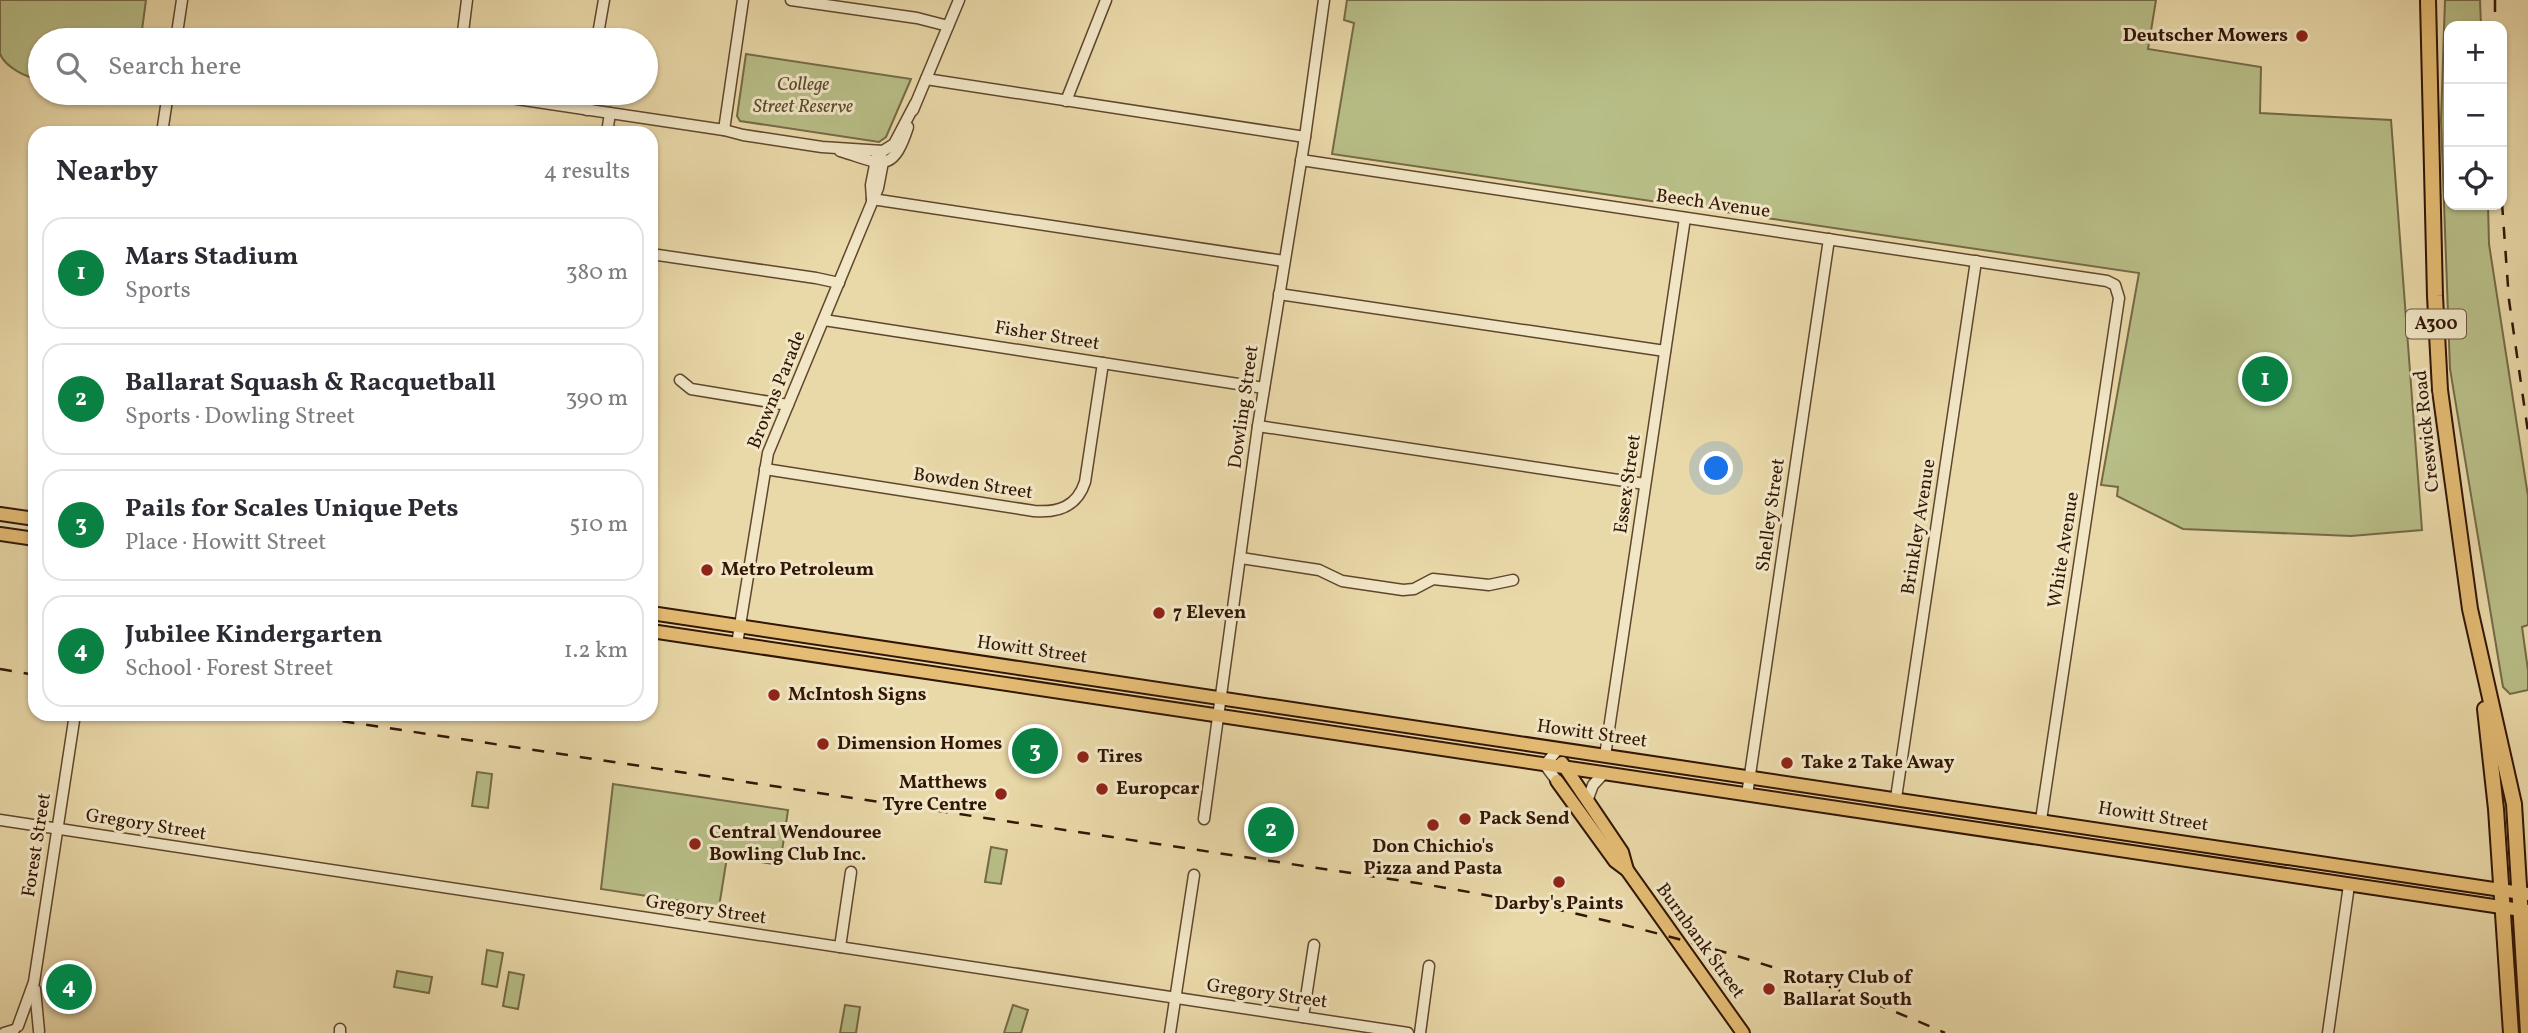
<!DOCTYPE html>
<html lang="en">
<head>
<meta charset="utf-8">
<style>
	:root { --surface:#fff; --page:#f2f2f3; --text:#2b2b33; --muted:#7c7c81; --line:#e1e1e2; --accent:#0b8043 }
	body { margin:0; font-family:Vollkorn,serif; background:var(--page); color:var(--text) }
	.controls { position:absolute; right:21px; top:21px; display:grid; overflow:hidden; border-radius:14px; box-shadow:0 2px 5px #0004 }
	.controls button { width:63px; height:63px; display:grid; place-items:center; padding:0; border:0; border-bottom:2px solid var(--line); background:var(--surface); color:var(--text); font:35px sans-serif }
	.you { position:absolute; left:1717px; top:469px; width:24px; height:24px; margin:-18px; border:5px solid #fff; border-radius:50%; background:#1a73e8; box-shadow:0 0 0 10px #1a73e833 }
	.badge { display:grid; place-items:center; width:46px; height:46px; border-radius:50%; background:var(--accent); color:#fff; font-size:23px; font-weight:700 }
	.pin { position:absolute; translate:-50% -50%; border:4px solid #fff; box-shadow:0 2px 7px #0006 }
	.list { margin:0; padding:0; list-style:none }
	h2 { display:flex; justify-content:space-between; align-items:center; height:91px; margin:0; padding:0 28px; font-size:30px }
	h2 small { font-size:23px; font-weight:400; color:var(--muted) }
	.list li { display:grid; grid-template-columns:46px 1fr auto; gap:21px; align-items:center; box-sizing:border-box; height:112px; margin:0 14px 14px; padding:0 14px; border:2px solid var(--line); border-radius:21px }
	.list b { display:block; font-size:26px; white-space:nowrap }
	.list p { margin:0; font-size:23px; white-space:nowrap; color:var(--muted) }
	.list em { font-size:23px; font-style:normal; color:var(--muted) }
	.icon { flex:none; width:38px; height:38px; fill:none; stroke:currentColor; stroke-width:2; stroke-linecap:round; stroke-linejoin:round }
	.map { position:relative; flex:none; width:2528px; height:1033px; overflow:hidden }
	.search { position:absolute; background:var(--surface); box-shadow:0 2px 5px #0004; left:28px; top:28px; width:630px; height:77px; display:flex; align-items:center; gap:18px; box-sizing:border-box; padding:0 24px; border-radius:38px; color:var(--muted); font-size:26px }
	.panel { position:absolute; background:var(--surface); box-shadow:0 2px 5px #0004; left:28px; top:126px; width:630px; height:595px; border-radius:21px }
	.map>svg:first-child { display:block }
	.green { fill:#b8be87; stroke:#756a46; stroke-width:2 }
	.lines { fill:none; stroke-linecap:round; stroke-linejoin:round }
	.minor-casing { stroke:#60462e; stroke-width:13 }
	.major-casing { stroke:#321605; stroke-width:16 }
	.highway-casing { stroke:#321605; stroke-width:18 }
	.minor { stroke:#f1e6c6; stroke-width:10 }
	.major { stroke:#e4bc74; stroke-width:12 }
	.highway { stroke:#e4bc74; stroke-width:14 }
	.rail { stroke:#321605; stroke-width:2.5; stroke-dasharray:12 12; stroke-linecap:butt }
	.poi-dot { fill:#8f2418; stroke:#f1e6c6; stroke-width:2.5 }
	.labels { text-anchor:middle; dominant-baseline:central; stroke-width:6; stroke-linejoin:round; paint-order:stroke }
	.shield { fill:#f1e6c6; stroke:#6b543f; stroke-width:2 }
	.shield-label { font-size:18px; font-weight:bold; fill:#321605 }
	.poi-label { font-size:19px; font-weight:bold; fill:#321605; stroke:#f1e6c6; text-anchor:start }
	.park-label { font-size:19px; font-style:italic; fill:#5a482c; stroke:#f1e6c6 }
	.street-label { font-size:19px; fill:#321605; stroke:#f1e6c6 }
</style>
</head>
<body>
<div class="map">
<svg width="2528" height="1033" viewBox="0 0 2528 1033">
	<rect width="100%" height="100%" fill="#e9d8a8"/>
	<filter id="stains"><feTurbulence type="fractalNoise" baseFrequency=".00286" numOctaves="4"/><feColorMatrix values="0 0 0 0 .2 0 0 0 0 .09 0 0 0 0 .02 0 0 0 .5 -.17"/></filter>
	<radialGradient id="worn" r=".72"><stop offset=".6" stop-color="#630" stop-opacity="0"/><stop offset="1" stop-color="#630" stop-opacity=".3"/></radialGradient>
	<g class="green">
		<path d="M0,0H146L142,30L137,40H40V80C26,77 6,68 0,54Z"/>
		<path d="M1347,0H2156L2148,49L2261,67L2260,113L2391,120L2422,530L2351,536L2183,529L2117,496L2118,487L2101,485L2139,273L1332,154L1354,23L1344,20Z"/>
		<path d="M2445,0H2480L2481,26H2449V205H2488L2489,244L2528,496V625L2522,627L2528,670V690L2510,694L2503,687L2450,369L2441,120Z"/>
		<path d="M746,54L911,79L886,137L879,142L740,121L737,116Z"/>
		<path d="M477,772L492,774L488,808L472,806Z"/>
		<path d="M613,784L788,810L780,865L727,857L719,907L601,889Z"/>
		<path d="M991,847L1007,850L1001,884L985,882Z"/>
		<path d="M487,950L503,953L497,987L482,984Z"/>
		<path d="M397,971L432,977L429,993L394,987Z"/>
		<path d="M509,972L524,975L518,1009L503,1006Z"/>
		<path d="M845,1005L860,1007L856,1033H840Z"/>
		<path d="M1013,1005L1028,1010L1021,1033H1004Z"/>
	</g>
	<g class="lines">
		<defs>
			<g id="minor">
				<path d="M791,0L917,18L948,26"/>
				<path d="M176,40L182,0"/>
				<path d="M462,40L467,0"/>
				<path d="M597,40L604,0"/>
				<path d="M926,79L1305,137"/>
				<path d="M476,93L724,130L743,135L822,147L883,151L894,144L915,104"/>
				<path d="M1066,101L1106,0"/>
				<path d="M587,110L589,93"/>
				<path d="M913,110L959,0"/>
				<path d="M724,130L743,0"/>
				<path d="M162,133L168,93"/>
				<path d="M607,133L610,113"/>
				<path d="M840,151C881,163 892,176 908,127"/>
				<path d="M1301,160L2107,281L2115,285L2119,298L2041,820"/>
				<path d="M872,199L1284,261"/>
				<path d="M872,199L871,185L877,155"/>
				<path d="M651,254L816,278L839,283"/>
				<path d="M1279,294L1665,351"/>
				<path d="M824,320L1264,388"/>
				<path d="M680,380L691,389L788,405"/>
				<path d="M1258,426L1645,484"/>
				<path d="M765,469L1034,511C1058,513 1077,507 1085,482L1103,363"/>
				<path d="M1241,558L1319,570L1342,581L1403,590L1414,589L1433,579L1489,585L1513,580"/>
				<path d="M737,644L768,453L878,188L883,162L879,151"/>
				<path d="M1605,756L1685,218"/>
				<path d="M1557,781L1545,765L1558,749"/>
				<path d="M1747,795L1829,239"/>
				<path d="M1896,798L1976,261"/>
				<path d="M1587,801L1593,785L1604,773"/>
				<path d="M1204,819L1258,426L1305,137L1324,0"/>
				<path d="M0,820L1408,1033"/>
				<path d="M840,947L851,872"/>
				<path d="M35,989L39,1031"/>
				<path d="M1303,1017L1314,945"/>
				<path d="M18,1026L34,982L75,714"/>
				<path d="M4,1033L14,1030"/>
				<path d="M340,1033V1029"/>
				<path d="M1170,1033L1194,875"/>
				<path d="M1420,1033L1429,966"/>
				<path d="M2328,1033L2349,885"/>
			</g>
			<g id="major">
				<path d="M0,514L35,519"/>
				<path d="M0,534L35,539"/>
				<path d="M651,613L2528,894"/>
				<path d="M651,631L2528,911"/>
				<path d="M1562,763L1622,852L1627,870"/>
				<path d="M1557,781L1615,861L1627,870L1743,1033"/>
			</g>
			<g id="highway">
				<path d="M2428,0L2435,296L2440,390L2470,609L2514,804L2528,1033"/>
				<path d="M2485,709L2496,809L2511,1033"/>
			</g>
		</defs>
		<use href="#minor" class="minor-casing"/>
		<use href="#major" class="major-casing"/>
		<use href="#highway" class="highway-casing"/>
		<use href="#minor" class="minor"/>
		<use href="#major" class="major"/>
		<use href="#highway" class="highway"/>
		<g class="rail">
			<path d="M2495,0V26"/>
			<path d="M2502,203L2509,300L2528,432"/>
			<path d="M0,669L35,675"/>
			<path d="M295,714L1417,883C1599,913 1776,958 1945,1033"/>
		</g>
	</g>
	<g class="poi-dot">
		<circle cx="2302" cy="36" r="7"/>
		<circle cx="707" cy="570" r="7"/>
		<circle cx="1159" cy="613" r="7"/>
		<circle cx="774" cy="695" r="7"/>
		<circle cx="823" cy="744" r="7"/>
		<circle cx="1083" cy="757" r="7"/>
		<circle cx="1787" cy="763" r="7"/>
		<circle cx="1102" cy="789" r="7"/>
		<circle cx="1001" cy="794" r="7"/>
		<circle cx="1465" cy="819" r="7"/>
		<circle cx="1433" cy="825" r="7"/>
		<circle cx="695" cy="844" r="7"/>
		<circle cx="1559" cy="882" r="7"/>
		<circle cx="1769" cy="989" r="7"/>
	</g>
	<g class="labels">
		<rect class="shield" x="2406" y="309.5" width="60" height="29" rx="5"/>
		<g class="shield-label">
			<text x="2436" y="324">A300</text>
		</g>
		<g class="poi-label">
			<text x="2288" y="36" text-anchor="end">Deutscher Mowers</text>
			<text x="721" y="570">Metro Petroleum</text>
			<text x="1173" y="613">7 Eleven</text>
			<text x="788" y="695">McIntosh Signs</text>
			<text x="837" y="744">Dimension Homes</text>
			<text x="1097" y="757">Tires</text>
			<text x="1801" y="763">Take 2 Take Away</text>
			<text x="987" y="783" text-anchor="end">Matthews<tspan x="987" dy="22">Tyre Centre</tspan></text>
			<text x="1116" y="789">Europcar</text>
			<text x="1479" y="819">Pack Send</text>
			<text x="709" y="833">Central Wendouree<tspan x="709" dy="22">Bowling Club Inc.</tspan></text>
			<text x="1433" y="847" text-anchor="middle">Don Chichio's<tspan x="1433" dy="22">Pizza and Pasta</tspan></text>
			<text x="1559" y="904" text-anchor="middle">Darby's Paints</text>
			<text x="1783" y="978">Rotary Club of<tspan x="1783" dy="22">Ballarat South</tspan></text>
		</g>
		<g class="park-label">
			<text x="803" y="85">College<tspan x="803" dy="22">Street Reserve</tspan></text>
		</g>
		<g class="street-label">
			<text transform="translate(1713 204) rotate(8)">Beech Avenue</text>
			<text transform="translate(1047 336) rotate(9)">Fisher Street</text>
			<text transform="translate(777 390) rotate(-68)">Browns Parade</text>
			<text transform="translate(1244 407) rotate(-82)">Dowling Street</text>
			<text transform="translate(2427 431) rotate(-96)">Creswick Road</text>
			<text transform="translate(973 484) rotate(9)">Bowden Street</text>
			<text transform="translate(1628 484) rotate(-82)">Essex Street</text>
			<text transform="translate(1771 515) rotate(-82)">Shelley Street</text>
			<text transform="translate(1919 527) rotate(-81)">Brinkley Avenue</text>
			<text transform="translate(2064 550) rotate(-81)">White Avenue</text>
			<text transform="translate(1032 650) rotate(8)">Howitt Street</text>
			<text transform="translate(1592 734) rotate(8)">Howitt Street</text>
			<text transform="translate(2153 817) rotate(9)">Howitt Street</text>
			<text transform="translate(146 825) rotate(9)">Gregory Street</text>
			<text transform="translate(37 845) rotate(-81)">Forest Street</text>
			<text transform="translate(706 910) rotate(8)">Gregory Street</text>
			<text transform="translate(1700 941) rotate(54)">Burnbank Street</text>
			<text transform="translate(1267 994) rotate(8)">Gregory Street</text>
		</g>
	</g>
	<rect width="100%" height="100%" filter="url(#stains)"/>
	<rect width="100%" height="100%" fill="url(#worn)"/>
</svg>
<div class="controls">
<button>+</button>
<button>−</button>
<button><svg class="icon" aria-label="locate" viewBox="0 0 24 24"><circle cx="12" cy="12" r="6"/><path d="M12 2v4M12 18v4M2 12h4M18 12h4"/></svg></button>
</div>
<div class="you"></div>
<div class="pin badge" style="left:2265px;top:379px">1</div>
<div class="pin badge" style="left:1271px;top:830px">2</div>
<div class="pin badge" style="left:1035px;top:751px">3</div>
<div class="pin badge" style="left:69px;top:987px">4</div>
<div class="search"><svg class="icon" aria-label="search" viewBox="0 0 24 24"><circle cx="10" cy="10" r="6"/><path d="M15 15l6 6"/></svg>Search here</div>
<section class="panel">
<h2>Nearby<small>4 results</small></h2>
<ul class="list">
<li><span class="badge">1</span><div><b>Mars Stadium</b><p>Sports</p></div><em>380 m</em></li>
<li><span class="badge">2</span><div><b>Ballarat Squash &amp; Racquetball</b><p>Sports · Dowling Street</p></div><em>390 m</em></li>
<li><span class="badge">3</span><div><b>Pails for Scales Unique Pets</b><p>Place · Howitt Street</p></div><em>510 m</em></li>
<li><span class="badge">4</span><div><b>Jubilee Kindergarten</b><p>School · Forest Street</p></div><em>1.2 km</em></li>
</ul>
</section>
</div>
</body>
</html>
